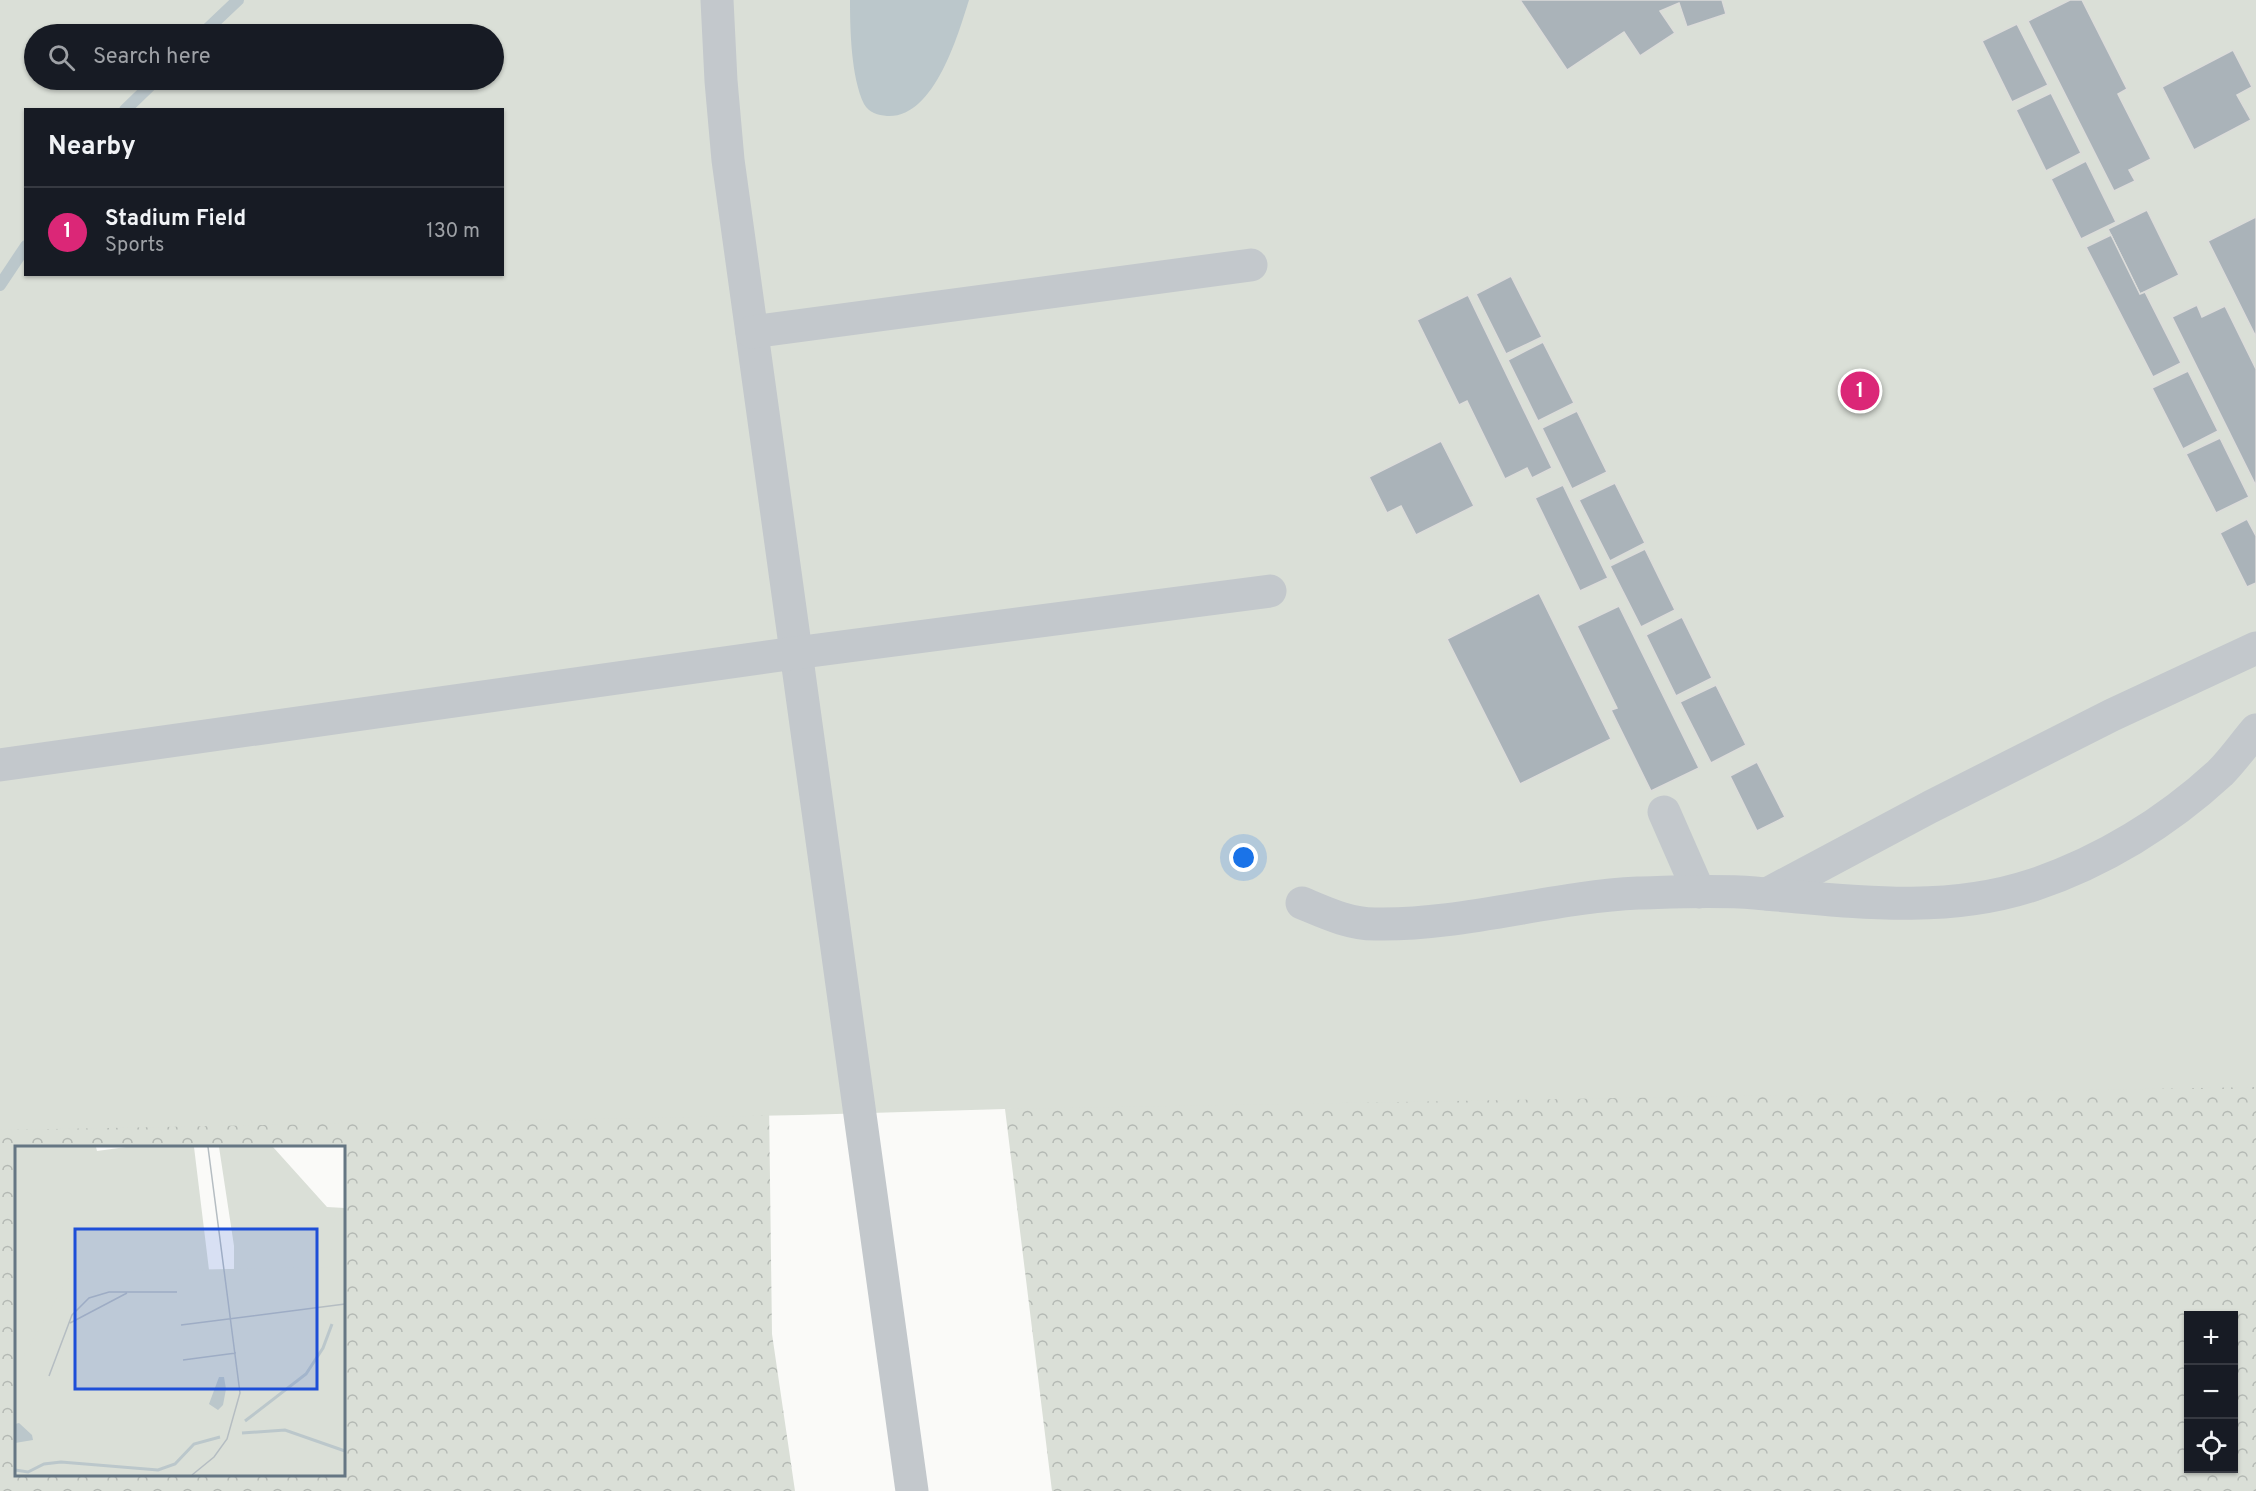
<!DOCTYPE html>
<html lang="en">
<head>
<meta charset="utf-8">
<style>
	:root { --surface:#171b24; --page:#242831; --text:#f1f3f6; --muted:#9ea1a6; --line:#363941; --accent:#db2777 }
	body { margin:0; font-family:Overpass,sans-serif; background:var(--page); color:var(--text) }
	.controls { position:absolute; right:18px; bottom:18px; display:grid; overflow:hidden; border-radius:0px; box-shadow:0 2px 4px #0004 }
	.controls button { width:54px; height:54px; display:grid; place-items:center; padding:0; border:0; border-bottom:2px solid var(--line); background:var(--surface); color:var(--text); font:30px sans-serif }
	.you { position:absolute; left:1244px; top:858px; width:21px; height:21px; margin:-15px; border:4px solid #fff; border-radius:50%; background:#1a73e8; box-shadow:0 0 0 9px #1a73e833 }
	.badge { display:grid; place-items:center; width:39px; height:39px; border-radius:50%; background:var(--accent); color:#fff; font-size:20px; font-weight:700 }
	.pin { position:absolute; translate:-50% -50%; border:3px solid #fff; box-shadow:0 2px 6px #0006 }
	.list { margin:0; padding:0; list-style:none }
	h2 { display:flex; justify-content:space-between; align-items:center; height:78px; margin:0; padding:0 24px; font-size:26px }
	h2 small { font-size:20px; font-weight:400; color:var(--muted) }
	.list li { display:grid; grid-template-columns:39px 1fr auto; gap:18px; align-items:center; box-sizing:border-box; height:90px; padding:0 24px; border-top:2px solid var(--line) }
	.list b { display:block; font-size:22px; white-space:nowrap }
	.list p { margin:0; font-size:20px; white-space:nowrap; color:var(--muted) }
	.list em { font-size:20px; font-style:normal; color:var(--muted) }
	.icon { flex:none; width:33px; height:33px; fill:none; stroke:currentColor; stroke-width:2; stroke-linecap:round; stroke-linejoin:round }
	.map { position:relative; flex:none; width:2256px; height:1491px; overflow:hidden }
	.search { position:absolute; background:var(--surface); box-shadow:0 2px 4px #0004; left:24px; top:24px; width:480px; height:66px; display:flex; align-items:center; gap:15px; box-sizing:border-box; padding:0 21px; border-radius:33px; color:var(--muted); font-size:22px }
	.panel { position:absolute; background:var(--surface); box-shadow:0 2px 4px #0004; left:24px; top:108px; width:480px; height:168px; border-radius:0px }
	.map>svg:first-child { display:block }
	.forest { fill:url(#forest-crowns); fill-rule:evenodd }
	.park { fill:#dadfd7; fill-rule:evenodd }
	.water { fill:#bbc7cb }
	.lines { fill:none; stroke-linecap:round; stroke-linejoin:round }
	.stream { stroke:#bbc7cb; stroke-width:12 }
	.building { fill:#aab3b9; stroke:#dcdcda; stroke-width:1.5 }
	.minor { stroke:#c3c8cc; stroke-width:33 }
	.inset-river { fill:none; stroke:#bbc7cb; stroke-width:3 }
	.inset-road { fill:none; stroke:#b5bdc2; stroke-width:1.5 }
	.view { fill:#1d4ed8; fill-opacity:0.15; stroke:#1d4ed8; stroke-width:3 }
	.inset-edge { fill:none; stroke:#657683; stroke-width:3 }
</style>
</head>
<body>
<div class="map">
<svg width="2256" height="1491" viewBox="0 0 2256 1491">
	<defs>
		<pattern id="forest-crowns" width="20" height="18" patternUnits="userSpaceOnUse" patternTransform="scale(1.5)"><rect width="20" height="18" fill="#dadfd7"/><path d="M2 6a3 3 0 1 1 6 0M12 15a3 3 0 1 1 6 0" fill="none" stroke="#b4b9b4"/></pattern>
	</defs>
	<rect width="100%" height="100%" fill="#fafaf8"/>
	<g class="forest">
		<path d="M2256,869V1491H1052L1005,1109L1946,982ZM2188,1316H2234V1468H2188Z"/>
		<path d="M0,981L768,1023L772,1334L795,1491H0ZM16,1148H344V1474H16Z"/>
	</g>
	<path class="park" d="M0,0H2256V1087L1005,1109L802,1115L0,1130ZM34,34H494V80H34ZM26,110H502V274H26Z"/>
	<path class="water" d="M850,0H969C958,35 934,119 887,116C878,115 869,113 864,104C851,77 850,29 850,0Z"/>
	<g class="lines">
		<g class="stream">
			<path d="M202,34L238,0"/>
			<path d="M125,110L156,80"/>
			<path d="M0,285L26,246"/>
		</g>
	</g>
	<g class="building">
		<path d="M1520,0H1722L1726,14L1687,27L1679,3L1660,11L1675,33L1640,56L1624,32L1567,70Z"/>
		<path d="M2070,0H2082L2127,89L2118,94L2151,159L2129,170L2135,181L2114,191L2028,21Z"/>
		<path d="M2017,24L2048,85L2012,102L1982,41Z"/>
		<path d="M2233,50L2252,87L2237,95L2251,120L2194,150L2162,87Z"/>
		<path d="M2051,93L2081,153L2046,171L2016,110Z"/>
		<path d="M2086,161L2116,222L2081,239L2051,179Z"/>
		<path d="M2147,210L2179,275L2140,294L2108,229Z"/>
		<path d="M2256,217V337L2208,241Z"/>
		<path d="M2111,235L2140,294L2145,292L2181,363L2153,377L2086,247Z"/>
		<path d="M1511,276L1542,337L1506,354L1476,294Z"/>
		<path d="M1468,295L1552,468L1532,478L1527,468L1505,479L1467,401L1459,405L1417,320Z"/>
		<path d="M2197,305L2202,317L2225,306L2256,369V486L2172,317Z"/>
		<path d="M1543,342L1574,403L1538,421L1508,360Z"/>
		<path d="M2188,371L2218,431L2183,449L2152,388Z"/>
		<path d="M1577,411L1607,472L1572,489L1542,428Z"/>
		<path d="M2220,438L2249,497L2216,513L2186,454Z"/>
		<path d="M1441,441L1474,506L1416,535L1401,506L1387,513L1369,477Z"/>
		<path d="M1615,483L1645,543L1610,561L1579,500Z"/>
		<path d="M1563,485L1608,578L1580,591L1535,498Z"/>
		<path d="M2247,519L2256,536V583L2247,587L2220,533Z"/>
		<path d="M1645,549L1675,610L1641,627L1610,566Z"/>
		<path d="M1539,593L1611,739L1520,784L1447,639Z"/>
		<path d="M1619,606L1699,768L1651,791L1611,710L1617,708L1577,626Z"/>
		<path d="M1682,617L1712,678L1676,696L1646,635Z"/>
		<path d="M1716,685L1746,745L1711,763L1680,702Z"/>
		<path d="M1757,762L1785,817L1757,831L1730,776Z"/>
	</g>
	<g class="lines">
		<g class="minor">
			<path d="M717,0L721,81L728,160L912,1491"/>
			<path d="M752,332L1251,265"/>
			<path d="M0,765L795,653L1270,591"/>
			<path d="M1664,812L1699,892"/>
			<path d="M1767,894L1930,807L2112,715L2256,648"/>
			<path d="M1302,903C1326,913 1349,924 1375,924C1461,926 1552,897 1638,893C1677,892 1716,890 1755,893C1848,901 1943,915 2033,885C2102,862 2167,822 2220,773C2233,760 2244,744 2256,730"/>
		</g>
	</g>
	<g transform="translate(15 1146)">
		<rect width="330" height="330" fill="#fafaf8"/>
		<path d="M0,1H81L82,5L111,1H179L194,124L93,137L0,250ZM204,1H258L312,61L330,62V98L324,123L219,133V100Z" fill="#dadfd7"/>
		<path d="M330,67V329H0V225L57,126L314,121L320,70Z" fill="#dadfd7"/>
		<path d="M204,231H209L211,243L208,259L203,264L194,258ZM4,277L17,289L18,294L0,297V278Z" fill="#bbc7cb"/>
		<path class="inset-river" d="M230,275L291,228L308,202L317,178M227,287L270,284L330,305M0,324L13,326L29,318L46,316L143,324L160,318L179,298L205,291"/>
		<path class="inset-road" d="M55,177L112,147M166,179L330,158M168,214L221,207M34,230L57,169L74,152L94,146H162M177,329L199,311L212,293L225,247L193,1"/>
		<path class="view" d="M60,83H302V243H60Z"/>
		<rect width="330" height="330" class="inset-edge"/>
	</g>
</svg>
<div class="controls">
<button>+</button>
<button>−</button>
<button><svg class="icon" aria-label="locate" viewBox="0 0 24 24"><circle cx="12" cy="12" r="6"/><path d="M12 2v4M12 18v4M2 12h4M18 12h4"/></svg></button>
</div>
<div class="you"></div>
<div class="pin badge" style="left:1860px;top:391px">1</div>
<div class="search"><svg class="icon" aria-label="search" viewBox="0 0 24 24"><circle cx="10" cy="10" r="6"/><path d="M15 15l6 6"/></svg>Search here</div>
<section class="panel">
<h2>Nearby<small></small></h2>
<ul class="list">
<li><span class="badge">1</span><div><b>Stadium Field</b><p>Sports</p></div><em>130 m</em></li>
</ul>
</section>
</div>
</body>
</html>
